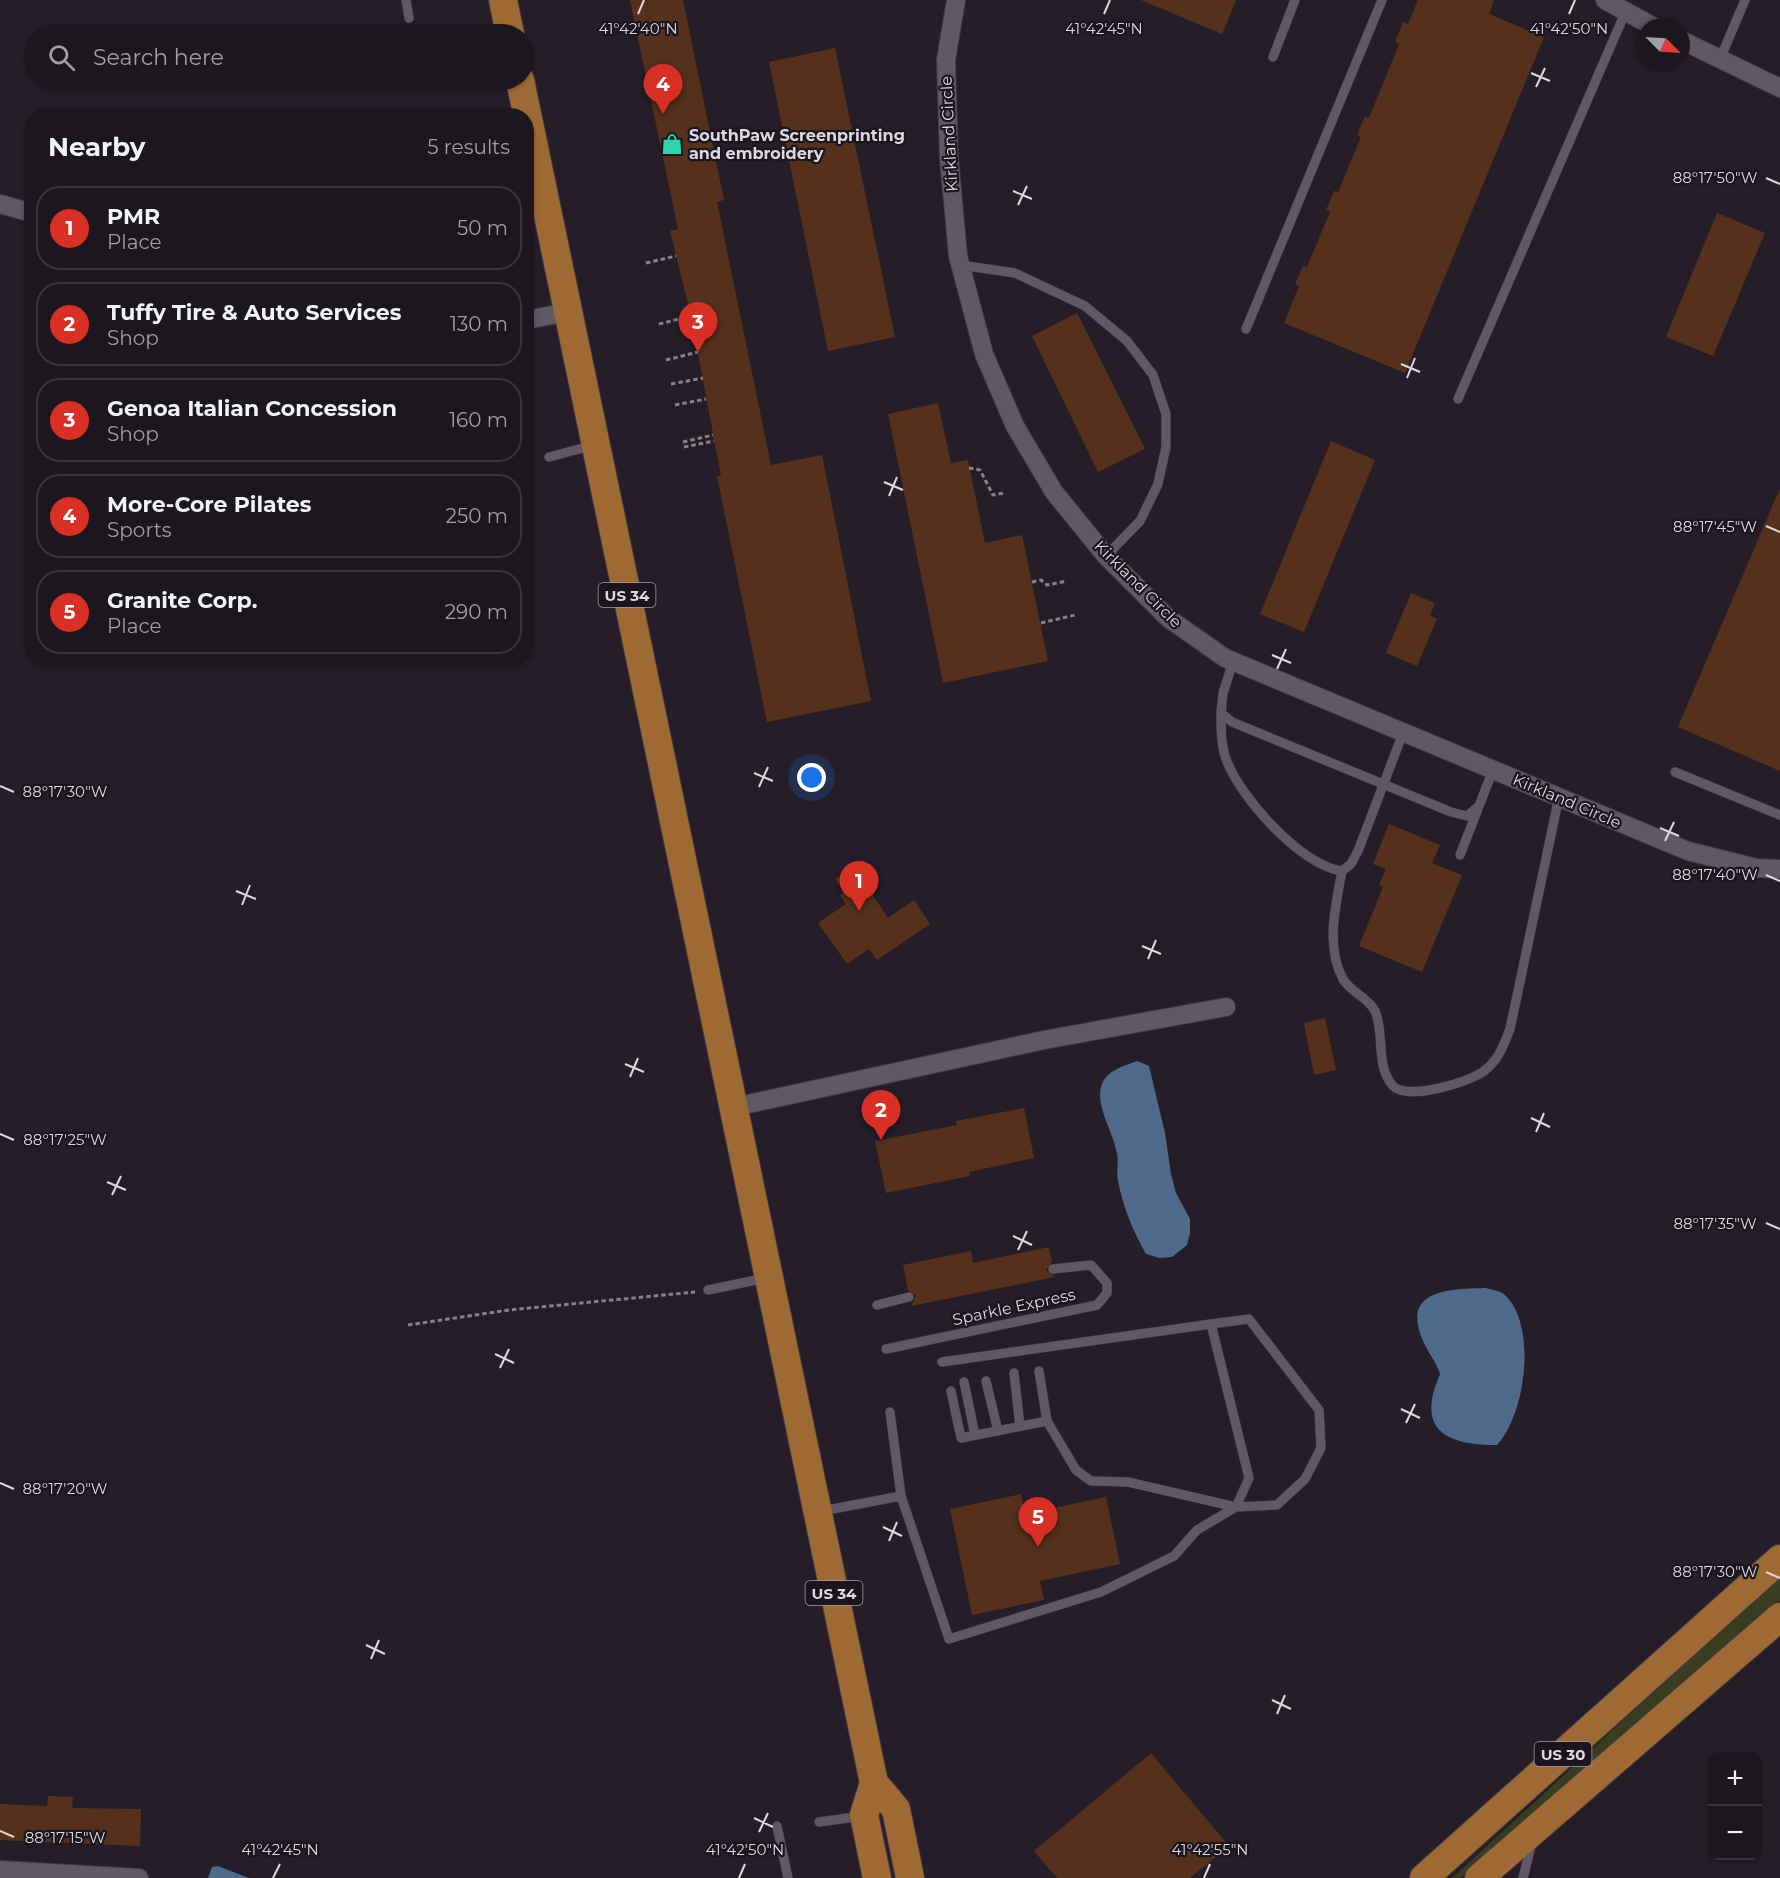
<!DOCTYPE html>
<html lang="en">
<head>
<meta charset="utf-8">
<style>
	:root { --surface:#1c161f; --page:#251f28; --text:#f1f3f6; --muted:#a09fa4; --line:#3a353d; --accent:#d93025 }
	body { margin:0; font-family:Montserrat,sans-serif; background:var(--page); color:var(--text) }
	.controls { position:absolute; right:18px; bottom:18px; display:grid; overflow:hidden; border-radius:12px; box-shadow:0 2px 4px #0004 }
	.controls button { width:54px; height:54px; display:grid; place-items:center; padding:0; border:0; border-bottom:2px solid var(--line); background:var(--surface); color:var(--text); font:30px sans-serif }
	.compass { position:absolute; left:1636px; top:18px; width:54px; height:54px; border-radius:50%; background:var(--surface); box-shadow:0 2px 4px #0004; rotate:114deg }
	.you { position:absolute; left:812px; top:778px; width:21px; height:21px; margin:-15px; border:4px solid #fff; border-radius:50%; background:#1a73e8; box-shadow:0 0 0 9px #1a73e833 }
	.badge { display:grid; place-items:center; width:39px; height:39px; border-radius:50%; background:var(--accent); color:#fff; font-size:20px; font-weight:700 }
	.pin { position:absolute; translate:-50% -50px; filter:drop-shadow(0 2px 3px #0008) }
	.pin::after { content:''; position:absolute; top:32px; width:21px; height:18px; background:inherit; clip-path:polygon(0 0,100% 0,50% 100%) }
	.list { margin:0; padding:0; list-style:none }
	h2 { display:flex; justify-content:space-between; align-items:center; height:78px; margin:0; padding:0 24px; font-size:26px }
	h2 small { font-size:20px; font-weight:400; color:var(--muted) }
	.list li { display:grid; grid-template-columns:39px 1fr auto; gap:18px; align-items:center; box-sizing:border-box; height:84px; margin:0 12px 12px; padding:0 12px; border:2px solid var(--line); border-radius:24px }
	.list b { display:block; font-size:22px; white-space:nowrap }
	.list p { margin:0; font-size:20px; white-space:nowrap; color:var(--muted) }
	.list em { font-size:20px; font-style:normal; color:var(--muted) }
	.icon { flex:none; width:33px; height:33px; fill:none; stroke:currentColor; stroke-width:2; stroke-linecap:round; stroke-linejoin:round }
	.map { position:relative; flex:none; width:1780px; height:1878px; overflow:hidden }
	.search { position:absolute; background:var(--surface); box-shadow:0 2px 4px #0004; left:24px; top:24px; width:510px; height:66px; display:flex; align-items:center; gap:15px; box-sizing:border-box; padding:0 21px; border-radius:33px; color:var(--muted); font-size:22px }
	.panel { position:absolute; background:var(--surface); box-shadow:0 2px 4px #0004; left:24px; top:108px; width:510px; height:558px; border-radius:24px }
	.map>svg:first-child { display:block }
	.green { fill:#393d20 }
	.water { fill:#506a8b }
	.building { fill:#56321d }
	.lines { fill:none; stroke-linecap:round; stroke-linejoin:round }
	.lane-casing { stroke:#403a43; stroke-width:10 }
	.street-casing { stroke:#403a43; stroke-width:20 }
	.primary-casing { stroke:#403a43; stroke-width:30 }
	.path { stroke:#88828b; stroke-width:3; stroke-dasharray:4.5 3; stroke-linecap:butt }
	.lane { stroke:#605865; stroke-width:9 }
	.street { stroke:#605865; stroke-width:18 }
	.primary { stroke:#9f6934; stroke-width:28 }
	.ticks { fill:none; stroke:#ded9e1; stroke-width:2 }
	.labels { text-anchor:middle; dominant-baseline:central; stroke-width:4.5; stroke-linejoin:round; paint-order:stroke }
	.shield { fill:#1b151f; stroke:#a49ea7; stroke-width:1.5 }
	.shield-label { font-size:15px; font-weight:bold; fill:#ded9e1 }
	.street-label { font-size:16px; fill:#ded9e1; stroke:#1b151f }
	.poi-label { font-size:16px; font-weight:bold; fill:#ded9e1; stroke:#1b151f; text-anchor:start }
	.ticks-label { font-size:15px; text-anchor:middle; fill:#ded9e1; stroke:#1b151f; stroke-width:4.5; stroke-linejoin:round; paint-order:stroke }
</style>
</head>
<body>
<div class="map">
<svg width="1780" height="1878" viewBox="0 0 1780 1878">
	<rect width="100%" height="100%" fill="#251e29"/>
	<path class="green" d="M1780,1576V1601L1461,1878H1452Z"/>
	<g class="water">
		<path d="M1137,1061L1149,1066L1165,1133L1171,1174L1176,1193L1190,1219V1233L1187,1245L1172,1257L1159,1258L1146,1254C1133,1231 1123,1207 1118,1181C1116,1172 1119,1163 1117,1154C1114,1133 1096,1108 1101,1087C1105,1071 1123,1066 1137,1061Z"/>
		<path d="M1486,1288C1494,1290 1502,1291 1507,1297C1537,1329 1525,1416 1497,1445C1444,1445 1416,1429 1440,1374C1436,1361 1426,1350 1421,1336C1403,1288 1454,1289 1486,1288Z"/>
		<path d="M218,1866L249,1878H208L212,1867Z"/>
	</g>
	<g class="building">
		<path d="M630,0H683L724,200L717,202L771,465L822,455L871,701L767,722L717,476H721L691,316L670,231L678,229Z"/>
		<path d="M1141,0H1236L1222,34Z"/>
		<path d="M1418,0H1494L1489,14L1544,37L1405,373L1284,323L1299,286L1295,284L1303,266L1307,267L1330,212L1326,210L1334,191L1338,192L1361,137L1357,135L1365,116L1369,118L1399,44L1395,42L1403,22L1408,24Z"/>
		<path d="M835,48L895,337L828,351L769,62Z"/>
		<path d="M1717,213L1765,233L1713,356L1666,337Z"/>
		<path d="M1077,313L1145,449L1098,472L1032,336Z"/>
		<path d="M938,403L951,463L968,460L985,543L1022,535L1048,661L943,683L888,414Z"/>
		<path d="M1331,441L1375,460L1304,632L1260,614Z"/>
		<path d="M1780,488V771L1678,727Z"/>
		<path d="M1411,593L1435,603L1430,616L1437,619L1417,666L1386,653Z"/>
		<path d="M1389,824L1440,845L1432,863L1462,875L1422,972L1359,946L1383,887L1379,885L1386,869L1373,864Z"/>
		<path d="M853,866L888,918L914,900L930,924L877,960L869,949L847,964L818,923L846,904L840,895L844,892L835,879Z"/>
		<path d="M1325,1018L1336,1070L1314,1075L1304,1023Z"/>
		<path d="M1024,1108L1034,1158L969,1172L970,1176L886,1193L875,1141L957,1125L956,1121Z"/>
		<path d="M1049,1247L1052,1262L1046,1270L1055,1277L911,1306L916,1296L908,1290L903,1265L971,1251L973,1263Z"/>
		<path d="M1021,1494L1025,1514L1106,1497L1120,1564L1040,1581L1044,1600L972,1615L950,1509Z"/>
		<path d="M1151,1753L1229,1846L1190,1878H1057L1034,1851Z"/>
		<path d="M48,1796L73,1797L72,1808L141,1809L140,1846L0,1840V1804L47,1806Z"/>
	</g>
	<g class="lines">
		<defs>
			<g id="lane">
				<path d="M406,0L409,18"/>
				<path d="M1273,57L1295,0"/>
				<path d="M1720,59L1745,0"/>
				<path d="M960,265L1015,273L1085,306L1127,341L1153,375L1166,414V447L1158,484L1140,521L1106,556"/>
				<path d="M1246,329L1382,0"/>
				<path d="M1458,399L1625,13"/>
				<path d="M549,457L594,445"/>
				<path d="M1233,662L1223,693L1221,713L1232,722L1451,812L1467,816L1479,806L1493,770"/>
				<path d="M1221,713C1221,728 1221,745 1226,759C1239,796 1301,866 1342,871L1351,864L1358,851L1403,733"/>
				<path d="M1675,772L1780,815"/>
				<path d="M1460,855L1478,809"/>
				<path d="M1342,871C1336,904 1325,947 1343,979C1350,992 1369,998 1375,1011C1385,1034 1375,1066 1393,1086C1407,1101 1470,1082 1484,1071C1499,1060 1504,1044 1510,1029L1559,797"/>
				<path d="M708,1290L766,1278"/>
				<path d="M877,1305L909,1297"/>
				<path d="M886,1349L1097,1305L1107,1293V1283L1091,1265L1053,1269"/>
				<path d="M942,1362L1211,1324"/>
				<path d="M1014,1373L1020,1426"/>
				<path d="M986,1381L998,1431"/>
				<path d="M964,1382L975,1435"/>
				<path d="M951,1391L961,1438L1047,1421"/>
				<path d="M901,1496L949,1639L1101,1592L1174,1556L1197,1530L1236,1507L1249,1478L1211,1324L1249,1319L1319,1410L1321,1448L1305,1479L1277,1505L1236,1507L1128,1482L1091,1481L1076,1470L1047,1421L1039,1371"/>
				<path d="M822,1511L901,1496L890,1412"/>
				<path d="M819,1822L862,1816"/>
				<path d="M777,1826L788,1878"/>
				<path d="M1523,1878L1531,1846"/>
			</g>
			<g id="street">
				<path d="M956,0L946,60L949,158L958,256L984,354L1015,426L1054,492L1106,556L1168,618L1225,658L1688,851L1756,868L1780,869"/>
				<path d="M1605,0L1654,27"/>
				<path d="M1681,40L1780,88"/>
				<path d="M0,204L32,213"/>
				<path d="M526,320L568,312"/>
				<path d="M734,1107L1044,1040L1226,1007"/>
				<path d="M0,1870L139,1878"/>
			</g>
			<g id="primary">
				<path d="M503,0L510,34"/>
				<path d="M520,80L874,1783L864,1815L877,1878"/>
				<path d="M874,1783L896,1809L910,1878"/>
				<path d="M1424,1878L1780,1559"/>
				<path d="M1479,1878L1780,1617"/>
			</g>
		</defs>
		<use href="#lane" class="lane-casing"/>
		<use href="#street" class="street-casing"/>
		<use href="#primary" class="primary-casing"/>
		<g class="path">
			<path d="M646,263L676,256"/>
			<path d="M659,324L691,316"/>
			<path d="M666,360L698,352"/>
			<path d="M671,384L703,378"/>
			<path d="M675,405L706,399"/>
			<path d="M683,442L713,435"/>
			<path d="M684,447L714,441"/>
			<path d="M969,468L980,470L993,495L1004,493"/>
			<path d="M1032,582L1041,580L1047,585L1067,581"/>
			<path d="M1041,623L1075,615"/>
			<path d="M408,1325L509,1310L695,1292"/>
		</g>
		<use href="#lane" class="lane"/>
		<use href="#street" class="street"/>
		<use href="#primary" class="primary"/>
	</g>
	<path class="ticks" d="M638,14L644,0M1104,14L1110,0M1569,14L1575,0M1531,73L1550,81M1536,87L1545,68M1766,178L1780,184M1013,191L1032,199M1018,205L1027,186M1401,364L1420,372M1407,378L1415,358M884,482L903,490M889,496L897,477M1766,526L1780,532M1272,655L1291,663M1277,669L1286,649M754,773L773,781M0,786L14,792M759,787L768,767M1660,828L1679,836M1665,841L1674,822M1766,875L1780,881M236,891L256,899M242,905L250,885M1142,946L1161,954M1148,959L1156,940M625,1064L644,1072M630,1077L638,1058M1531,1118L1550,1127M1536,1132L1544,1113M0,1134L14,1140M107,1182L126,1190M112,1195L121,1176M1766,1223L1780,1229M1013,1236L1032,1245M1018,1250L1027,1231M495,1354L514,1363M500,1368L509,1349M1401,1409L1420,1418M1406,1423L1415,1404M0,1483L14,1489M883,1527L902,1536M889,1541L897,1522M1766,1572L1780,1578M366,1645L385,1654M371,1659L379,1640M1272,1700L1291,1709M1277,1714L1285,1695M754,1818L773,1827M0,1831L14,1837M759,1832L768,1813M273,1878L280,1864M739,1878L745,1864M1204,1878L1210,1864"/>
	<defs>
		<symbol id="shop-bare" viewBox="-9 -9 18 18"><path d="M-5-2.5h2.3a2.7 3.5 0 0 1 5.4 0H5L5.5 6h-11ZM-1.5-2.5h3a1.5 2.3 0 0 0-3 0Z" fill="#2ad5ac" stroke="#1b151f" stroke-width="2.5" paint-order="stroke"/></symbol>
	</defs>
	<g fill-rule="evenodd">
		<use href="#shop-bare" x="657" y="129" width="30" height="30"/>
	</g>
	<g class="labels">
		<g class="shield">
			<rect x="598.5" y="583" width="57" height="24" rx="4.5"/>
			<rect x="805.5" y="1581" width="57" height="24" rx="4.5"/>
			<rect x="1534.5" y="1742" width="57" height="24" rx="4.5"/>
		</g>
		<g class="shield-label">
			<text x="627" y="595">US 34</text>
			<text x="834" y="1593">US 34</text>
			<text x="1563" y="1754">US 30</text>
		</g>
		<g class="street-label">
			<text transform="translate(949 134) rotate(-93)">Kirkland Circle</text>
			<text transform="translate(1138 584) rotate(45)">Kirkland Circle</text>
			<text transform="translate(1567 801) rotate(23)">Kirkland Circle</text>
			<text transform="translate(1014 1307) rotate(-12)">Sparkle Express</text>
		</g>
		<g class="poi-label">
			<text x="689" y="135">SouthPaw Screenprinting<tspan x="689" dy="18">and embroidery</tspan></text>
		</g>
	</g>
	<g class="ticks-label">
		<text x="1104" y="34">41°42'45"N</text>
		<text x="1569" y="34">41°42'50"N</text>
		<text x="638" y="34">41°42'40"N</text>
		<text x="1715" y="183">88°17'50"W</text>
		<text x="1715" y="532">88°17'45"W</text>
		<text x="65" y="797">88°17'30"W</text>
		<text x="1715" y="880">88°17'40"W</text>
		<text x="65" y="1145">88°17'25"W</text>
		<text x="1715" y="1229">88°17'35"W</text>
		<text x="65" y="1494">88°17'20"W</text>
		<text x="1715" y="1577">88°17'30"W</text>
		<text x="65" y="1843">88°17'15"W</text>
		<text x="280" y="1855">41°42'45"N</text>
		<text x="745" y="1855">41°42'50"N</text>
		<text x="1210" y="1855">41°42'55"N</text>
	</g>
</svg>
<div class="controls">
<button>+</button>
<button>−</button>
</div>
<svg class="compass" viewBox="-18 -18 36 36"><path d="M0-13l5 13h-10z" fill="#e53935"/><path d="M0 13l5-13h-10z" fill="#a09fa4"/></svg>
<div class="you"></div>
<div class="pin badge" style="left:859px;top:911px">1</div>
<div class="pin badge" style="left:881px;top:1140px">2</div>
<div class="pin badge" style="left:698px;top:352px">3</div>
<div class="pin badge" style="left:663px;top:114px">4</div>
<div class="pin badge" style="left:1038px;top:1547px">5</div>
<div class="search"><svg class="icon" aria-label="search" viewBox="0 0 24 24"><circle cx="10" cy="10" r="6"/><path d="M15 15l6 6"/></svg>Search here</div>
<section class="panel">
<h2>Nearby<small>5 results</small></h2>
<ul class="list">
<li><span class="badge">1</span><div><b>PMR</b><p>Place</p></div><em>50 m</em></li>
<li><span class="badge">2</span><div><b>Tuffy Tire &amp; Auto Services</b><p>Shop</p></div><em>130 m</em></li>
<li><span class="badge">3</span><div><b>Genoa Italian Concession</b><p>Shop</p></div><em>160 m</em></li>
<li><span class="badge">4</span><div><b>More-Core Pilates</b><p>Sports</p></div><em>250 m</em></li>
<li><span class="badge">5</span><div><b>Granite Corp.</b><p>Place</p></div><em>290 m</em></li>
</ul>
</section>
</div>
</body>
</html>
